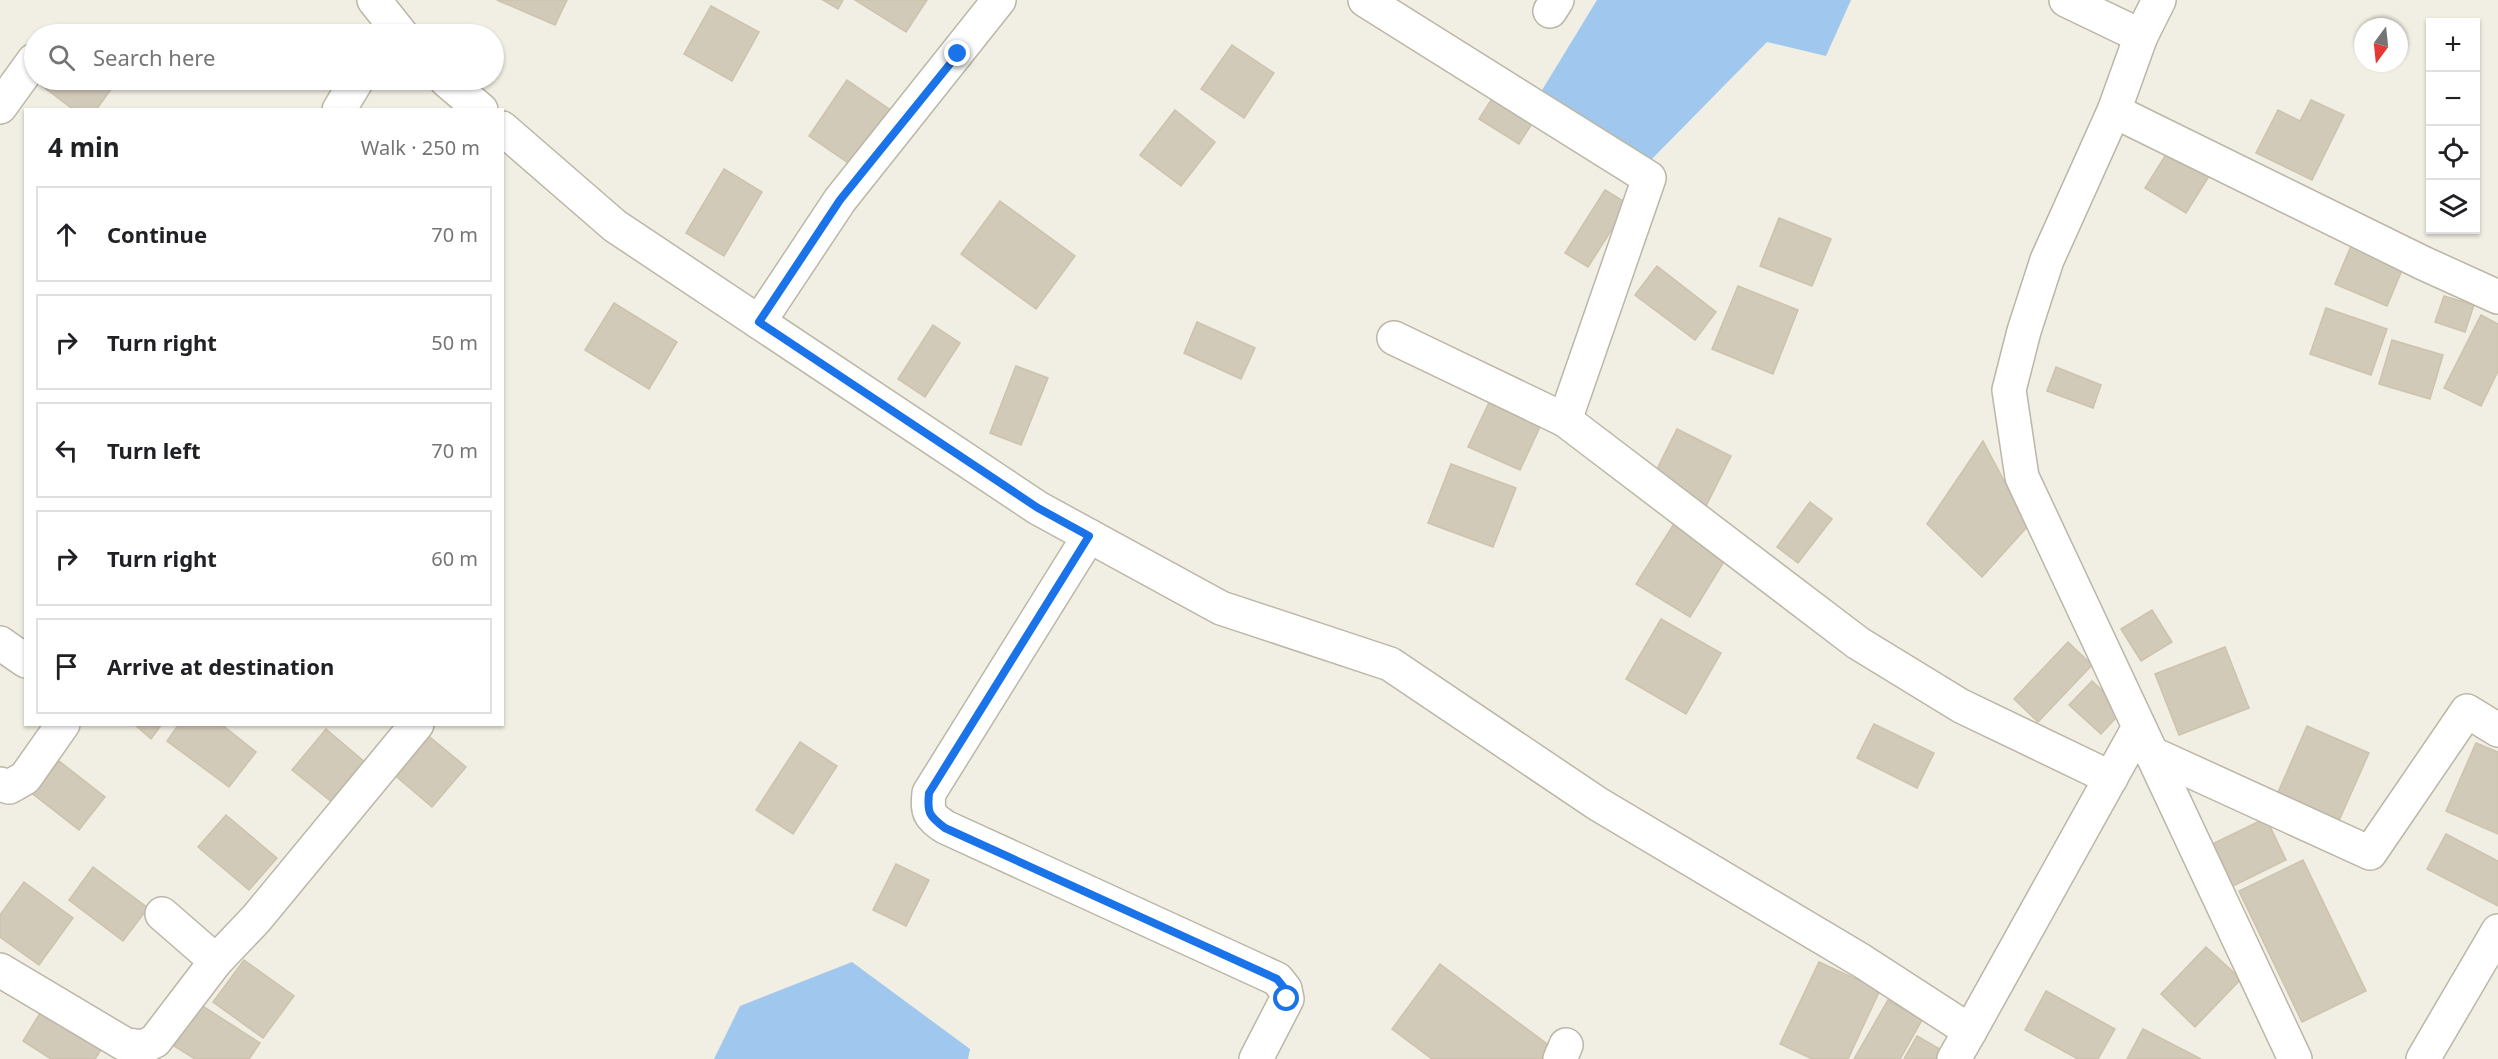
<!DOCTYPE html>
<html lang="en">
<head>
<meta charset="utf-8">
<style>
	:root { --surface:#fff; --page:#f2f2f2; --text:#202124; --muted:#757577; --line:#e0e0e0 }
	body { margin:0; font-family:"Noto Sans",sans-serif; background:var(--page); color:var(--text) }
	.controls { position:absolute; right:18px; top:18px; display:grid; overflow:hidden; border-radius:0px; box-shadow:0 2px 4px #0004 }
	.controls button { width:54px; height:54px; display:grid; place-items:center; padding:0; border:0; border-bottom:2px solid var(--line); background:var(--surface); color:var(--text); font:30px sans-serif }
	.compass { position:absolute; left:2354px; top:18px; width:54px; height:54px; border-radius:50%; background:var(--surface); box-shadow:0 2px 4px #0004; rotate:195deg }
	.stop { position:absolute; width:18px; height:18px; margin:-14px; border:4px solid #1a73e8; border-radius:50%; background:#fff }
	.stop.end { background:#1a73e8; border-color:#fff; box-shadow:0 2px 6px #0008 }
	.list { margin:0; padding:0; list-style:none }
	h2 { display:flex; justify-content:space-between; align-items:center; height:78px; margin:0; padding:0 24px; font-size:26px }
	h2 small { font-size:20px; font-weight:400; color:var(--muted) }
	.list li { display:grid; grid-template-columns:39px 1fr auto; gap:18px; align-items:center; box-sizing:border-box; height:96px; margin:0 12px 12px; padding:0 12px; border:2px solid var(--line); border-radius:0px }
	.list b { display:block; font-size:22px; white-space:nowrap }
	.list em { font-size:20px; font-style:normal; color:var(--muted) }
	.icon { flex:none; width:33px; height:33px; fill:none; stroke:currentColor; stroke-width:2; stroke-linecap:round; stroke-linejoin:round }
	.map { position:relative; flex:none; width:2498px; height:1059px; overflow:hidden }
	.search { position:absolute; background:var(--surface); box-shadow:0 2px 4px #0004; left:24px; top:24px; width:480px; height:66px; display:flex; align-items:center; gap:15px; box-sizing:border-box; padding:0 21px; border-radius:33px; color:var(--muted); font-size:22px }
	.panel { position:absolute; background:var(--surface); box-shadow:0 2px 4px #0004; left:24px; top:108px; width:480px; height:618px; border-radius:0px }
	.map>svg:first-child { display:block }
	.water { fill:#a0c7ed }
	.building { fill:#d2cab9; stroke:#cdc3ac; stroke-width:1.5 }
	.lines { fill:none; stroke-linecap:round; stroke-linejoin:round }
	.minor-casing { stroke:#bcb6a6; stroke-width:36 }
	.minor { stroke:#fff; stroke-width:33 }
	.route { stroke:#1a73e8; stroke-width:8 }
</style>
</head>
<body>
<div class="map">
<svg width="2498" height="1059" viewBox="0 0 2498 1059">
	<rect width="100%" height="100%" fill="#f1eee3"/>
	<g class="water">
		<path d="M1597,0H1851L1826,56L1767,42L1643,168L1536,100Z"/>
		<path d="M852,962L970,1049L968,1059H714L740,1006Z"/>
	</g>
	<g class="building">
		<path d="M497,0H567L555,25Z"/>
		<path d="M823,0H843L838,9Z"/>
		<path d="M855,0H927L906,32Z"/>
		<path d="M711,6L759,32L732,81L684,54Z"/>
		<path d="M1232,45L1274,73L1244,118L1201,89Z"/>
		<path d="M45,80H115L117,81L96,110H74L41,85Z"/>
		<path d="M847,80L895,113L857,169L809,136Z"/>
		<path d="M1495,94L1535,119L1519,144L1479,119Z"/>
		<path d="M2311,100L2344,115L2312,180L2256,153L2278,110L2300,121Z"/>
		<path d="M1175,110L1215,142L1181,186L1140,155Z"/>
		<path d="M2170,148L2211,173L2186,213L2145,188Z"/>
		<path d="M724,169L762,192L724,256L686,233Z"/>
		<path d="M1605,190L1628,204L1588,267L1565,253Z"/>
		<path d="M1000,201L1075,256L1036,309L961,254Z"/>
		<path d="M1779,218L1831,239L1812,286L1760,266Z"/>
		<path d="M2351,246L2403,268L2387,306L2335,284Z"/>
		<path d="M1657,266L1716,312L1695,340L1635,295Z"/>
		<path d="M1738,286L1798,310L1773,374L1712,349Z"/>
		<path d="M2444,296L2474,305L2465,332L2435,322Z"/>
		<path d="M614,303L677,342L649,389L585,350Z"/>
		<path d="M2326,308L2387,329L2371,375L2310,354Z"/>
		<path d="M2481,315L2498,324V371L2481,406L2444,388Z"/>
		<path d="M1197,322L1255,348L1241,379L1184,353Z"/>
		<path d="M933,325L960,343L925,397L898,379Z"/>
		<path d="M2392,340L2443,355L2430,399L2379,384Z"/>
		<path d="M1016,366L1048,378L1021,445L990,433Z"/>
		<path d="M2056,367L2101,385L2093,408L2047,391Z"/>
		<path d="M1494,392L1545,416L1520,470L1468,447Z"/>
		<path d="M1677,429L1731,456L1706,506L1652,479Z"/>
		<path d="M1983,441L2028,526L1982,577L1927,524Z"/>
		<path d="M1451,464L1516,488L1493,547L1428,523Z"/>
		<path d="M1810,502L1832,519L1798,563L1777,547Z"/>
		<path d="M1675,522L1728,555L1690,617L1636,584Z"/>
		<path d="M2152,610L2172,642L2141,661L2121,629Z"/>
		<path d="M1661,619L1721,653L1686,714L1626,679Z"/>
		<path d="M2068,642L2092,665L2038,722L2014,699Z"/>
		<path d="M2225,647L2249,708L2179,735L2155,674Z"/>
		<path d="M2092,681L2123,710L2101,734L2069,705Z"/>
		<path d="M134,724H162L151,739Z"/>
		<path d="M179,724H221L256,752L229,787L167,741Z"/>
		<path d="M1874,724L1934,753L1917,788L1857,758Z"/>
		<path d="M2307,726L2369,753L2337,825L2276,797Z"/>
		<path d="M326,729L366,763L333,803L292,770Z"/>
		<path d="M425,733L466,767L432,807L392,773Z"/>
		<path d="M800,742L837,766L793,834L756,810Z"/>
		<path d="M2476,743L2498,752V834L2446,811Z"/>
		<path d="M59,761L105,797L79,830L33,794Z"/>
		<path d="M226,815L277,858L249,890L198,847Z"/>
		<path d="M2266,818L2286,860L2229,888L2208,846Z"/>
		<path d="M2446,834L2498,861V906L2427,869Z"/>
		<path d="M2303,860L2366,991L2302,1022L2239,891Z"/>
		<path d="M896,864L929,880L906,926L873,910Z"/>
		<path d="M93,867L148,908L123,941L69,900Z"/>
		<path d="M24,882L73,918L39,965L0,937V915Z"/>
		<path d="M2206,947L2241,979L2195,1027L2161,994Z"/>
		<path d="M244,960L294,996L263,1038L213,1002Z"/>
		<path d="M1819,962L1880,990L1848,1059H1812L1780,1044Z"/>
		<path d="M1440,964L1551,1047L1541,1059H1432L1392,1029Z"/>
		<path d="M2046,991L2115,1029L2098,1059H2078L2025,1030Z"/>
		<path d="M1888,1000L1922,1020L1900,1059H1854Z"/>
		<path d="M45,1005L106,1042L95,1059H51L23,1041Z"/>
		<path d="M201,1005L260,1043L249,1059H195L174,1046Z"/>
		<path d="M2143,1029L2201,1059H2127Z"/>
		<path d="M1917,1036L1950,1055L1947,1059H1904Z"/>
	</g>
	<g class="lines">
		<defs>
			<g id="minor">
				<path d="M374,0L401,34"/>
				<path d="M1365,0L1649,178L1565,420"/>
				<path d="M2066,0L2141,36"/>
				<path d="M2159,0L2141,36L2114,111L2047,260L2024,331L2009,390L2022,477L2295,1059"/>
				<path d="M1550,11L1557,0"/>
				<path d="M446,80L481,110"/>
				<path d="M0,107L34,60"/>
				<path d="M339,110L357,80"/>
				<path d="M2114,111L2423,263L2498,297"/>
				<path d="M502,128L615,226L1038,508L1221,608L1390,664L1598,804L1862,961L1970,1031L2139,727"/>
				<path d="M759,322L840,200L999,0"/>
				<path d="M1394,338L1565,420L1858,643L1961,706L2111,778"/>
				<path d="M1089,536L929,793C927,813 929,816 945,827L1277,979L1285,989L1287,999L1256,1059"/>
				<path d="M0,643L26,661"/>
				<path d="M2151,753L2370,853L2467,711L2498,730"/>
				<path d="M0,784L9,787L25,778L63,724"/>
				<path d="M162,914L216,961"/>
				<path d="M0,970L126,1045L143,1047L155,1041L216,961L256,919L417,724"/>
				<path d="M1560,1059L1566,1045"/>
				<path d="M1954,1059L1970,1031"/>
				<path d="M2423,1059L2498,931"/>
			</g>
		</defs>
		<use href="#minor" class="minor-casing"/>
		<use href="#minor" class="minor"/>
	</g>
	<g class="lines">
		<path class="route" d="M958,54L840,200L759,322L1038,508L1089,536L929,793C927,813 929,816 945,828L1277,979L1285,989L1287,999"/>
	</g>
</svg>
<div class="controls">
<button>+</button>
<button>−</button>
<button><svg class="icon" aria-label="locate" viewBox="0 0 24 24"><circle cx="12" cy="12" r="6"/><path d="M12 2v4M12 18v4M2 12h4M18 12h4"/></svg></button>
<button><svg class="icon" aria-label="layers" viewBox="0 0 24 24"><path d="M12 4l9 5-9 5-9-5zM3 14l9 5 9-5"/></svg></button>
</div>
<svg class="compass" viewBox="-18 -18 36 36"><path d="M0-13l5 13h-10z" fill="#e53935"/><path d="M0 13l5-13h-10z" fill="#757577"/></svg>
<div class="stop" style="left:1287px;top:999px"></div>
<div class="stop end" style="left:958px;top:54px"></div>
<div class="search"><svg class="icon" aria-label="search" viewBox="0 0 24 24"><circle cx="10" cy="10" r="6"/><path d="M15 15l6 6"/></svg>Search here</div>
<section class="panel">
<h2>4 min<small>Walk · 250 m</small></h2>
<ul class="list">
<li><svg class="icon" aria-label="ahead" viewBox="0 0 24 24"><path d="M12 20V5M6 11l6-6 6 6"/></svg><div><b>Continue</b></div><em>70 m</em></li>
<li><svg class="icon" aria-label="right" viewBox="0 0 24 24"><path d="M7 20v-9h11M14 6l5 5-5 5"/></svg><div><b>Turn right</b></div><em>50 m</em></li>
<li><svg class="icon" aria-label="left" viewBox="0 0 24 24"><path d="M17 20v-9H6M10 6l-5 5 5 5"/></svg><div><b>Turn left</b></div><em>70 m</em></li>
<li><svg class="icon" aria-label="right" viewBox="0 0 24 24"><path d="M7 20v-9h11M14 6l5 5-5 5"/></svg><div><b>Turn right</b></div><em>60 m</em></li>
<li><svg class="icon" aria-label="arrive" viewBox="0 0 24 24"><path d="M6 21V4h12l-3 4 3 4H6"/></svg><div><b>Arrive at destination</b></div></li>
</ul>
</section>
</div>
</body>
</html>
